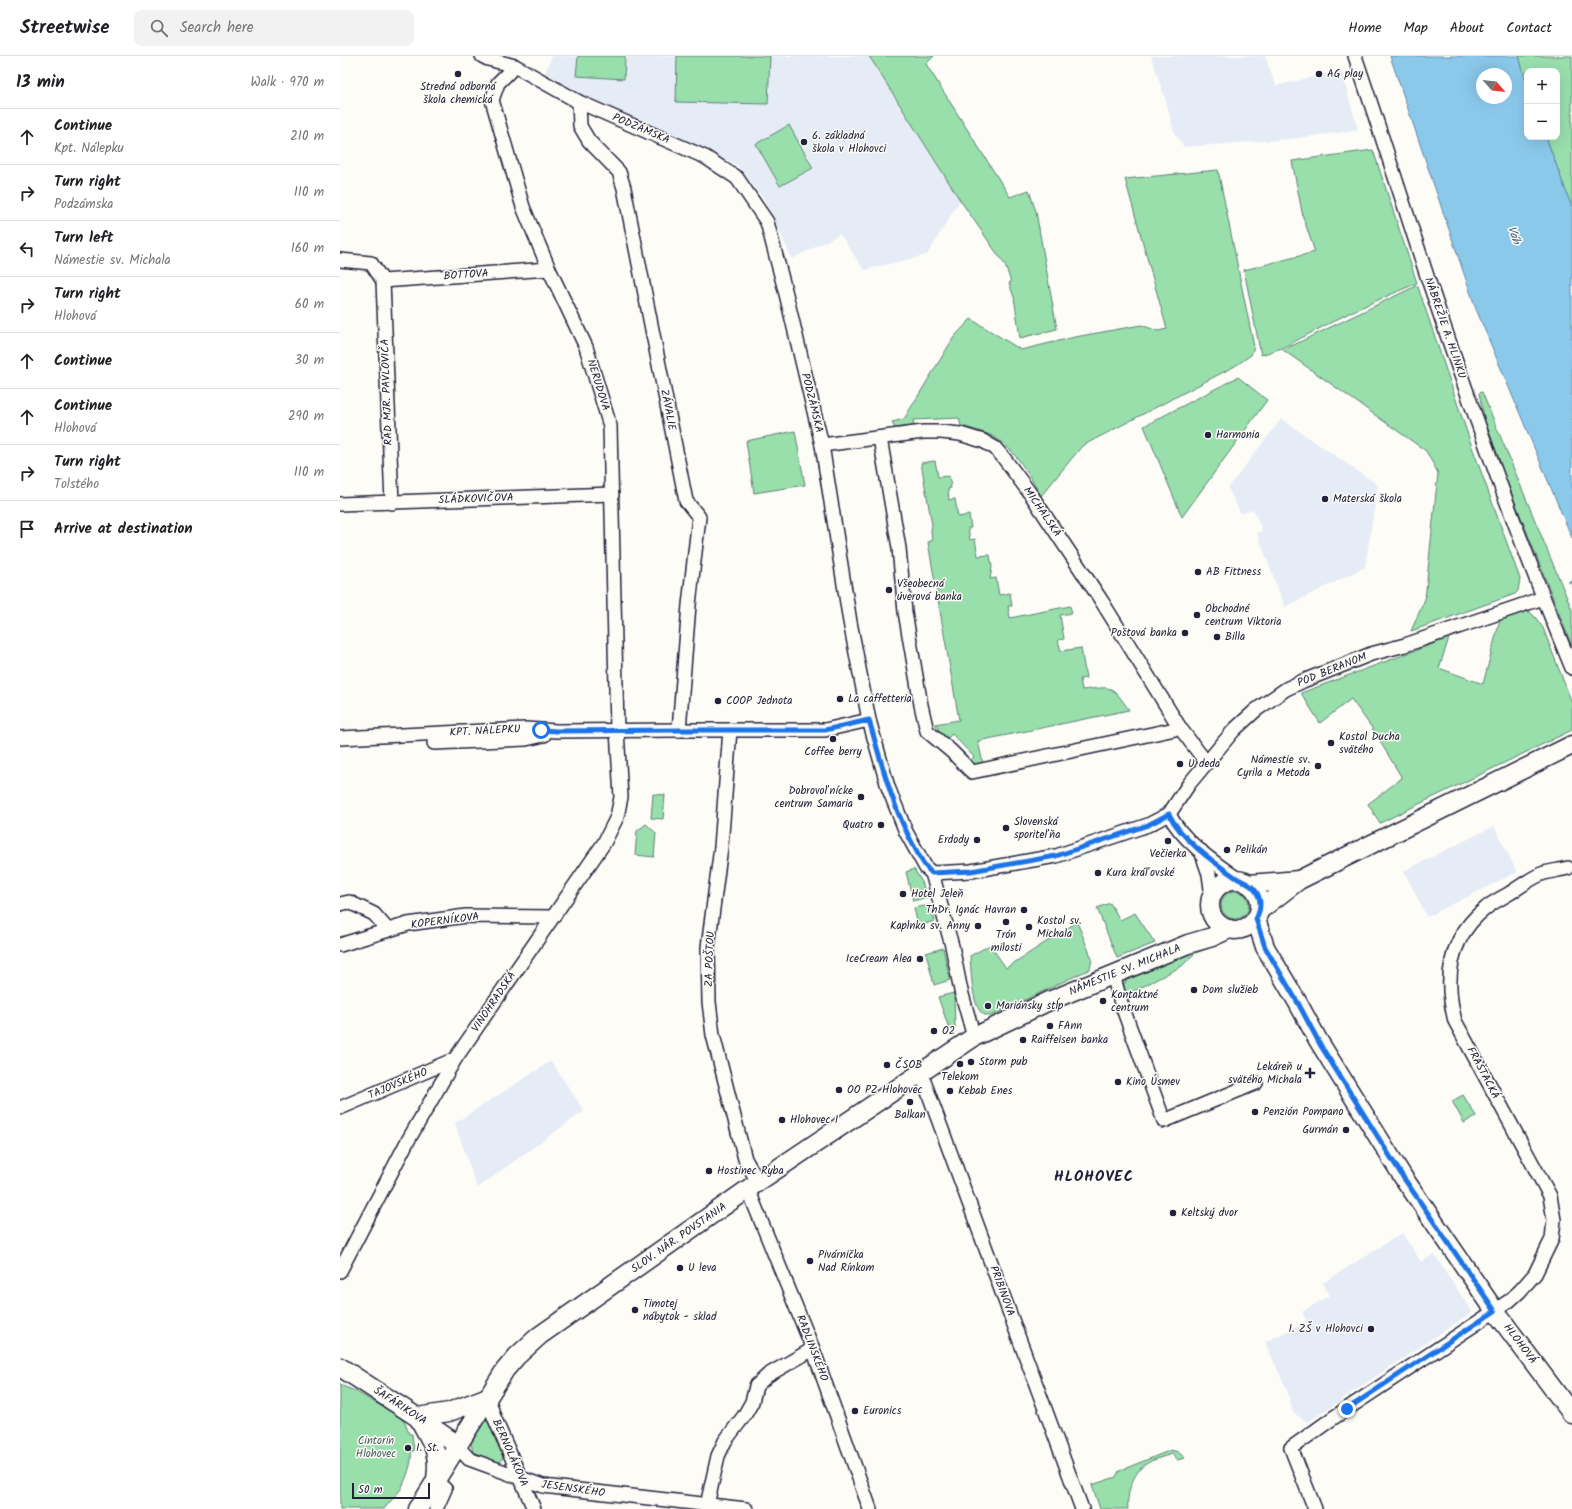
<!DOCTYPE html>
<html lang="en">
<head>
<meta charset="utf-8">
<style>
	:root { --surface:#fff; --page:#f2f2f2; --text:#202124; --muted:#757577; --line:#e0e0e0 }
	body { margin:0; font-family:Kalam,sans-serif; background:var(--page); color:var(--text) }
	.controls { position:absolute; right:12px; top:12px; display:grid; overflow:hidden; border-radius:8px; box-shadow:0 4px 16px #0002 }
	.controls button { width:36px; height:36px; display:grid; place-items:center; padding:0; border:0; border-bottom:1px solid var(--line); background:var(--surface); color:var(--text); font:20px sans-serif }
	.compass { position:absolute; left:1136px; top:12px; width:36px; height:36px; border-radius:50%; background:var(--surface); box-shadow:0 4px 16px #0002; rotate:117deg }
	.scale { position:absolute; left:12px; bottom:10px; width:78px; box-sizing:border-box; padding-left:4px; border:2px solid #22223b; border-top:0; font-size:11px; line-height:14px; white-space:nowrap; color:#22223b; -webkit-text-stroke:3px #fdfcf7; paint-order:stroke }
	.stop { position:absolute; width:12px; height:12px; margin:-9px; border:3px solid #1a73e8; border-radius:50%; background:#fff }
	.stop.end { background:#1a73e8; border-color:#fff; box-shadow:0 1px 4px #0008 }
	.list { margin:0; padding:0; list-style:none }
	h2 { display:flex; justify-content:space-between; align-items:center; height:52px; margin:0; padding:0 16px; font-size:17px }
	h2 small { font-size:13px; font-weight:400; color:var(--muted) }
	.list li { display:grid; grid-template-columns:26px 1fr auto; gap:12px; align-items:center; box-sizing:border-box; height:56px; padding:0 16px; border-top:1px solid var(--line) }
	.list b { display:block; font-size:15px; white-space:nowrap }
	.list p { margin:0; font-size:13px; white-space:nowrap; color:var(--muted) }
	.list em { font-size:13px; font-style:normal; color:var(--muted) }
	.icon { flex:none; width:22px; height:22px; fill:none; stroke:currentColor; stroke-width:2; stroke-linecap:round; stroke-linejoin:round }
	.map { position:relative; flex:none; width:1232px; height:1453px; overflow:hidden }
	header { display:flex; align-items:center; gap:24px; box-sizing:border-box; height:56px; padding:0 20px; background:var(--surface); border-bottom:1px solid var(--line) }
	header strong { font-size:19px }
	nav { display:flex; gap:22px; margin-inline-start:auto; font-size:14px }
	.search { width:280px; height:36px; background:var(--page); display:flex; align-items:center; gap:10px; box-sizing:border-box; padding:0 14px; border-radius:8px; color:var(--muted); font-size:15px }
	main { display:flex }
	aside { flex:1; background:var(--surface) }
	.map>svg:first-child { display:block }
	.built { fill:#e5ecf6 }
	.green { fill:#98dfac; stroke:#5d8074 }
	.water { fill:#8bc9eb; stroke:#6186a5; fill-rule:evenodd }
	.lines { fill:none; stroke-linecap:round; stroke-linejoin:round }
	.stream { stroke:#6186a5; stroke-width:3 }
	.minor-casing { stroke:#22223b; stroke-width:16 }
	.secondary-casing { stroke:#22223b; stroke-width:21 }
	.minor { stroke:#fdfcf7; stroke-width:13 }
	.secondary { stroke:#fdfcf7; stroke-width:18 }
	.route { stroke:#1a73e8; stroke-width:5 }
	.poi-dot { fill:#22223b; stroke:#fdfcf7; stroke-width:1.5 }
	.labels { text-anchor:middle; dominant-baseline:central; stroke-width:3; stroke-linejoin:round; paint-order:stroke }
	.poi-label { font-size:11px; fill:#22223b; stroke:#fdfcf7; text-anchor:start }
	.street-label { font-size:11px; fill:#22223b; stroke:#fdfcf7 }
	.park-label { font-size:11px; fill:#455b5d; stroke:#fdfcf7 }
	.water-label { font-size:12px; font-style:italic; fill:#475c79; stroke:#fdfcf7 }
	.district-label { font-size:15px; font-weight:bold; letter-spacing:1px; fill:#22223b; stroke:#fdfcf7 }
</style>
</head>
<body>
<header>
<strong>Streetwise</strong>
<div class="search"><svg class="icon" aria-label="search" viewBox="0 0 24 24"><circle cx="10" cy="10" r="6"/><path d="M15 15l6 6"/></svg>Search here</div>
<nav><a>Home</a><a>Map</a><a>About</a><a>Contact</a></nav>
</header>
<main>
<aside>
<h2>13 min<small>Walk · 970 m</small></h2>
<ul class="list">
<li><svg class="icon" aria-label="ahead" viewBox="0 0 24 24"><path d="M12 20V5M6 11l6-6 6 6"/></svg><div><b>Continue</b><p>Kpt. Nálepku</p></div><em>210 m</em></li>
<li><svg class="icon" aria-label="right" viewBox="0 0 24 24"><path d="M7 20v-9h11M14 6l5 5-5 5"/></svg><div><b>Turn right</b><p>Podzámska</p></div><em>110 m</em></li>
<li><svg class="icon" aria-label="left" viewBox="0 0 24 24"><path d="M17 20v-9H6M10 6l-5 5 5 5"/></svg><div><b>Turn left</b><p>Námestie sv. Michala</p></div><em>160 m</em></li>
<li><svg class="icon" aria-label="right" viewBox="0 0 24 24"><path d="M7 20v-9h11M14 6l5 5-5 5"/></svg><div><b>Turn right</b><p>Hlohová</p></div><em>60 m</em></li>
<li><svg class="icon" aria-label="ahead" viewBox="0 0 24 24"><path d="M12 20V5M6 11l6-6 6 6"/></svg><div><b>Continue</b></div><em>30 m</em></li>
<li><svg class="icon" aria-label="ahead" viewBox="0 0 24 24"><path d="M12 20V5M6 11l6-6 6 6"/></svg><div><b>Continue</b><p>Hlohová</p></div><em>290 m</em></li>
<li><svg class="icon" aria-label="right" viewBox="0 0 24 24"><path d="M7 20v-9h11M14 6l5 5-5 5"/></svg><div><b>Turn right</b><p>Tolstého</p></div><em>110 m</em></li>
<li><svg class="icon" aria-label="arrive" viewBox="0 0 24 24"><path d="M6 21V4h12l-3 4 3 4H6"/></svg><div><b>Arrive at destination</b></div></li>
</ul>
</aside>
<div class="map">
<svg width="1232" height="1453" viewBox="0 0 1232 1453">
	<rect width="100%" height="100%" fill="#fdfcf7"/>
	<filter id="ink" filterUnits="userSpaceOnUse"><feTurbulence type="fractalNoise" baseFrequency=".025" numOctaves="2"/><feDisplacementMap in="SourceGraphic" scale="8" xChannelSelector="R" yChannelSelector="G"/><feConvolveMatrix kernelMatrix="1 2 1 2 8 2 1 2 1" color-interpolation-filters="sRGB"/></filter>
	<g filter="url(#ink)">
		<g class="built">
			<path d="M212,0H529L620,144L587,199L524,214L500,178L452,203L424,143L397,109L294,63L243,39L205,17Z"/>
			<path d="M811,0H925L936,30L1001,14L1018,74L950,83L844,91L834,76L825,42Z"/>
			<path d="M941,363L1038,429L1025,511L945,551L917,477L922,474L913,453L901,458L888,432Z"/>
			<path d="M1154,770L1177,816L1087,861L1064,815Z"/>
			<path d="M211,1005L244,1055L137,1132L115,1067Z"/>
			<path d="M1062,1177L1081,1206L1094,1198L1132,1256L968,1366L953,1357L947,1334L925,1286L967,1266L962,1256L990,1239L983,1227Z"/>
		</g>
		<g class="green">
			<path d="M238,0H285L284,23L236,20Z"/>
			<path d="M337,0H430L428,48L336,46Z"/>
			<path d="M529,0H594L586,8L670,141L689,134L696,156L717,273L680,282L674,241L669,227L671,226L665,209L620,144Z"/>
			<path d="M1179,0H1232V152L1206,81H1217V15H1187V30Z"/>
			<path d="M449,69L473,112L440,130L416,88Z"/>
			<path d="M1033,94L1077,227L1013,255L942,292L921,299L904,214L975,196L963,161L952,105Z"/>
			<path d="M878,114L914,291L911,299L895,310L742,390L701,440C688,417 673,389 648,378C639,375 630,372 621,370L619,362L573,364L574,370L555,373L552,366L564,363L614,281L631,263L681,294L735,281L801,269L818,275L827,273L785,123Z"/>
			<path d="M1076,230L1078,231L1131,388L1180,523L1178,535L1175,538L1071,575L1085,543L1098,417L1086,395L943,294Z"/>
			<path d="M898,321L927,344L842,461L804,370Z"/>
			<path d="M1142,336L1232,554V590L1154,393L1145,366L1139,337Z"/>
			<path d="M455,375L465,429L414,437L406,385Z"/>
			<path d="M595,405L598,421L609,420L611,432L608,433L609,444L615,443L618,461L629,459L631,472H628L630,484L635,483L638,500L650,499L652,511L650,523L656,522L659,539L670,537L672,550H668L670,562L730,550L732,557L720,559L724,583L718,584L721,595L741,592L746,622L740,623L742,634C773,631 770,627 789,654L638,685L643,708L632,710L628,707L634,701L612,678L606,684L595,668L619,664L588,486L592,485L591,474L592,469L581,407Z"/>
			<path d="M1184,555L1190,556L1195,561L1203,572L1232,647V674L1040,767L1028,748L1062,722L1032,672L1011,643L980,667L961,637L1109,582L1099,612L1143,628L1161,560Z"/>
			<path d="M313,738L325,739L323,763L311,762Z"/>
			<path d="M306,768L316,777L314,801L295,799L297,775Z"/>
			<path d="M574,813L582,826L587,841L573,845L566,816Z"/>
			<circle cx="895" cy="849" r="14"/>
			<path d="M770,847L780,864L795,857L815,887L777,902L757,852Z"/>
			<path d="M590,849L595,865L578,870L574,852Z"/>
			<path d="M737,866L752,903L750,913L651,960C647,960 643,959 640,955C632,945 631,914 630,900L650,889L666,912Z"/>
			<path d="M872,885L876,890L855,897L842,910L785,940L783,930L787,923Z"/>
			<path d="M603,892L610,924L594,929L586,897Z"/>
			<path d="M614,937L615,972L610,975L598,941Z"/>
			<path d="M1123,1039L1136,1060L1124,1067L1112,1045Z"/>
			<path d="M0,1329L15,1335L60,1361L65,1367L69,1378H72L74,1395H71C73,1406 66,1423 61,1433C56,1440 49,1446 44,1453H0Z"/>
			<path d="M147,1362L163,1401L160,1406L158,1407L133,1397L131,1387Z"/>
			<path d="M831,1394L838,1396L845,1402L837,1404L832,1398C823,1401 813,1403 806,1408C793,1416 786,1439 788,1453H760L752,1429L776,1421L779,1415Z"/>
		</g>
		<path class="water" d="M1050,0H1179L1187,30V81H1206L1232,152V482L1136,253ZM1142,18H1166V42H1142Z"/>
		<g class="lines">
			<path class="stream" d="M1230,526L1232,525"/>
			<defs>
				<g id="minor">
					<path d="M142,0L148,3L175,10L239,46L365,101L397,122L427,166L446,238L482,389L510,566L529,664L548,731L566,776L586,812L592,817"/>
					<path d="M1015,0C1040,74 1064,149 1088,223C1132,354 1179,485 1232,612"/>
					<path d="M239,46L240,70L249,85L279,116L284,132L346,445L359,461L349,549L339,674"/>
					<path d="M0,204L31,207L43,225"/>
					<path d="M43,225L52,447"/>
					<path d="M43,225L209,213"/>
					<path d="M540,382L559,492L565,556L581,649L587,675L611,695L632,716L840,672"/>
					<path d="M482,389L583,376H601L620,378L643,385L655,392L663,401L692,440L761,544L840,672L866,706"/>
					<path d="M0,448L272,438"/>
					<path d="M390,674L381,791L368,891L369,946L373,979L405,1103L418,1126"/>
					<path d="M0,682L186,673L217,675L339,674H485L529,664"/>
					<path d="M94,687L186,683L204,679"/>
					<path d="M829,758C842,785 875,807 899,824"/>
					<path d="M861,795L869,818L872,841"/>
					<path d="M592,817L631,815L716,800L808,769L829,758L849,728L894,674L916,654L946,633L963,625L1031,598L1065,589L1203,542"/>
					<path d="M592,817L612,890L621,935L634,981"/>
					<path d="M0,848L9,846L34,858L48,874"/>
					<path d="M0,889L68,868L126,860L212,861"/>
					<path d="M773,919L781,947L824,1065L916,1027"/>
					<path d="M581,1017L742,1453"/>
					<path d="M0,1052L115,1003"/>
					<path d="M408,1133L473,1293L530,1453"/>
					<path d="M0,1215L66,1088L115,1003L264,787L277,761L281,741L277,674L270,370L246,291L209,213L183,151L152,44L158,27L175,10"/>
					<path d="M148,1341L154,1361L194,1453"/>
					<path d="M118,1391L129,1403L203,1430L406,1453"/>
					<path d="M96,1425L105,1433L96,1453"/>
					<path d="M367,1449L378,1400L385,1385L404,1360L412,1346L416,1330L428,1319L473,1293"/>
					<path d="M975,1453L951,1392L993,1362L1140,1265L1169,1245L1180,1235L1195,1218L1212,1183L1214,1164L1210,1140L1115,965C1104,922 1109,881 1146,852C1153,846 1162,842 1170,837C1180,831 1192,821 1204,817C1212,815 1220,814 1228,812"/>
				</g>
				<g id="secondary">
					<circle cx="895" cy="849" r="25"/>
					<path d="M908,828L959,824"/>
					<path d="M920,854L959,824L1232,689"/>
					<path d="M916,863L925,891L958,947L978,984L1063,1121L1155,1255L1232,1358"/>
					<path d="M0,1311L77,1361L109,1383L118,1391"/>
					<path d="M77,1361L109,1356L148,1341"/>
					<path d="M79,1363C92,1387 100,1395 96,1423"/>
					<path d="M78,1453L165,1314L177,1300L199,1280L418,1126L634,981L709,945L848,888L872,881L889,873"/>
				</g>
			</defs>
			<use href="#minor" class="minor-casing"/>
			<use href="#secondary" class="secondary-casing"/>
			<use href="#minor" class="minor"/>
			<use href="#secondary" class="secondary"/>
		</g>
	</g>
	<g class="lines" filter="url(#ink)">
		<path class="route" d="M201,674L217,675L339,674H485L529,664C542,709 553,754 576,794C581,803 584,811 592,817L631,815L716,800L808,769L829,758C841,783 872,805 895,821C902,826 910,827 915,834C922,843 921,853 916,863L925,891L958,947L981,990L1063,1121L1155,1255L1007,1353"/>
	</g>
	<g class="poi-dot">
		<circle cx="118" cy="18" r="4"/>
		<circle cx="979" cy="18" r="4"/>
		<circle cx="464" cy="86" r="4"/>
		<circle cx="868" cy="379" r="4"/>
		<circle cx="985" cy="443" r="4"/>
		<circle cx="858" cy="516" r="4"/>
		<circle cx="549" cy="534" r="4"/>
		<circle cx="857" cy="559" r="4"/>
		<circle cx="845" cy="577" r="4"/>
		<circle cx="877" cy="581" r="4"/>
		<circle cx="500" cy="643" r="4"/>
		<circle cx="378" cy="645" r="4"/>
		<circle cx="493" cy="683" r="4"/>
		<circle cx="991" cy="687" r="4"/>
		<circle cx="840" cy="708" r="4"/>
		<circle cx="978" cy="710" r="4"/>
		<circle cx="521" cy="741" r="4"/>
		<circle cx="541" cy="769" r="4"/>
		<circle cx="666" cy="772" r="4"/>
		<circle cx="637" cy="784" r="4"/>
		<circle cx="828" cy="785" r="4"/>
		<circle cx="887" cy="794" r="4"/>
		<circle cx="758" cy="817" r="4"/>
		<circle cx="563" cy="838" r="4"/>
		<circle cx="684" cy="854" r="4"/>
		<circle cx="666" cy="866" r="4"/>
		<circle cx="638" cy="870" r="4"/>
		<circle cx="689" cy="871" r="4"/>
		<circle cx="580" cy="903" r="4"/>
		<circle cx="854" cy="934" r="4"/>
		<circle cx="763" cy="945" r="4"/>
		<circle cx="648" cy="950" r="4"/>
		<circle cx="710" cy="970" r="4"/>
		<circle cx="594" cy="975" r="4"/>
		<circle cx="683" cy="984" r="4"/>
		<circle cx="631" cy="1006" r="4"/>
		<circle cx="620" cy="1008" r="4"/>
		<circle cx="547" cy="1009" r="4"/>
		<path d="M968 1011h4v4h4v4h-4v4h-4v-4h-4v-4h4z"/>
		<circle cx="778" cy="1026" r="4"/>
		<circle cx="499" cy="1034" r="4"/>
		<circle cx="610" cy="1035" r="4"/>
		<circle cx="570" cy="1046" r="4"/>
		<circle cx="915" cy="1056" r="4"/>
		<circle cx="442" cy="1064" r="4"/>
		<circle cx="1006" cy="1074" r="4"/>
		<circle cx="369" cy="1115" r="4"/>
		<circle cx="833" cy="1157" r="4"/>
		<circle cx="470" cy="1205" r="4"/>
		<circle cx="340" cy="1212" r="4"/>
		<circle cx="295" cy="1254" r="4"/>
		<circle cx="1031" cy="1273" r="4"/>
		<circle cx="515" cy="1355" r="4"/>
		<circle cx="68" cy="1392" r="4"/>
	</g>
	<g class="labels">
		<g class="poi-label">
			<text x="987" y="18">AG play</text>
			<text x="118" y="31" text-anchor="middle">Stredná odborná<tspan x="118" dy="13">škola chemická</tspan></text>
			<text x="472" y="80">6. základná<tspan x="472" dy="13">škola v Hlohovci</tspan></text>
			<text x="876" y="379">Harmonia</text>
			<text x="993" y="443">Materská škola</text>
			<text x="866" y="516">AB Fittness</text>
			<text x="557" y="528">Všeobecná<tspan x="557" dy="13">úverová banka</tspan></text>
			<text x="865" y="553">Obchodné<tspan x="865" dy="13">centrum Viktoria</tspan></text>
			<text x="837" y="577" text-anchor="end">Poštová banka</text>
			<text x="885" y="581">Billa</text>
			<text x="508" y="643">La caffetteria</text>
			<text x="386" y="645">COOP Jednota</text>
			<text x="999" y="681">Kostol Ducha<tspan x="999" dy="13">svätého</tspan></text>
			<text x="493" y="696" text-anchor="middle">Coffee berry</text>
			<text x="970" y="704" text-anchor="end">Námestie sv.<tspan x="970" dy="13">Cyrila a Metoda</tspan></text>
			<text x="848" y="708">U deda</text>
			<text x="513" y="735" text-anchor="end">Dobrovoľnícke<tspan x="513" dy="13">centrum Samaria</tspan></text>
			<text x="674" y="766">Slovenská<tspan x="674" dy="13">sporiteľňa</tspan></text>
			<text x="533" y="769" text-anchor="end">Quatro</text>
			<text x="629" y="784" text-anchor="end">Erdody</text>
			<text x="895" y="794">Pelikán</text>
			<text x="828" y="798" text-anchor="middle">Večierka</text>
			<text x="766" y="817">Kura kráľovské</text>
			<text x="571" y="838">Hotel Jeleň</text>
			<text x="676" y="854" text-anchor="end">ThDr. Ignác Havran</text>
			<text x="697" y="865">Kostol sv.<tspan x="697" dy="13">Michala</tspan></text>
			<text x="630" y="870" text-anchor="end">Kaplnka sv. Anny</text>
			<text x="666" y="879" text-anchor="middle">Trón<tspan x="666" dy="13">milosti</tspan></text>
			<text x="572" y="903" text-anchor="end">IceCream Alea</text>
			<text x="862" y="934">Dom služieb</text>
			<text x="771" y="939">Kontaktné<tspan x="771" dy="13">centrum</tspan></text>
			<text x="656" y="950">Mariánsky stĺp</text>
			<text x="718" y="970">FAnn</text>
			<text x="602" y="975">O2</text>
			<text x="691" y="984">Raiffeisen banka</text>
			<text x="639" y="1006">Storm pub</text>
			<text x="555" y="1009">ČSOB</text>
			<text x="962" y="1011" text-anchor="end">Lekáreň u<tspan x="962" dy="13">svätého Michala</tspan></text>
			<text x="620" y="1021" text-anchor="middle">Telekom</text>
			<text x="786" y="1026">Kino Úsmev</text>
			<text x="507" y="1034">OO PZ Hlohovec</text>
			<text x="618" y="1035">Kebab Enes</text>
			<text x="923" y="1056">Penzión Pompano</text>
			<text x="570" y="1059" text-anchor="middle">Balkan</text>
			<text x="450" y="1064">Hlohovec 1</text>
			<text x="998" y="1074" text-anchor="end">Gurmán</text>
			<text x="377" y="1115">Hostinec Ryba</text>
			<text x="841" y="1157">Keltský dvor</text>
			<text x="478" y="1199">Pivárnička<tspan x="478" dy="13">Nad Rínkom</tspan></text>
			<text x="348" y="1212">U leva</text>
			<text x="303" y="1248">Timotej<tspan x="303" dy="13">nábytok - sklad</tspan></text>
			<text x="1023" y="1273" text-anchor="end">I. ZŠ v Hlohovci</text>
			<text x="523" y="1355">Euronics</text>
			<text x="76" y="1392">I. St.</text>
		</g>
		<g class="street-label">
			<text transform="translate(301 73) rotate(23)">PODZÁMSKA</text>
			<text transform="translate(126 219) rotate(-4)">BOTTOVA</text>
			<text transform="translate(1105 272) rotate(71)">NÁBREŽIE A. HLINKU</text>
			<text transform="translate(258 329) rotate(73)">NERUDOVA</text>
			<text transform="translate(47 336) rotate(-92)">RAD MJR. PAVLOVIČA</text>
			<text transform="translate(472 347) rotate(76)">PODZÁMSKA</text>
			<text transform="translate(328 354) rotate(79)">ZÁVALIE</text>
			<text transform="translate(136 443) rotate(-2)">SLÁDKOVIČOVA</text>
			<text transform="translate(702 456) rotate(56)">MICHALSKÁ</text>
			<text transform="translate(992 614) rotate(-22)">POD BERANOM</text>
			<text transform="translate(145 675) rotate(-3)">KPT. NÁLEPKU</text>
			<text transform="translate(105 865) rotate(-7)">KOPERNÍKOVA</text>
			<text transform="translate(370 903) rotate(-88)">ZA POŠTOU</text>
			<text transform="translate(785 914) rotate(-22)">NÁMESTIE SV. MICHALA</text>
			<text transform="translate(154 946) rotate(-56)">VINOHRADSKÁ</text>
			<text transform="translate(1143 1017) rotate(62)">FRAŠTACKÁ</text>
			<text transform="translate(58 1028) rotate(-23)">TAJOVSKÉHO</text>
			<text transform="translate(339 1182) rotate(-35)">SLOV. NÁR. POVSTANIA</text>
			<text transform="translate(662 1235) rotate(70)">PRIBINOVA</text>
			<text transform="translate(1180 1288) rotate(53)">HLOHOVÁ</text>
			<text transform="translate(472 1292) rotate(69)">RADLINSKÉHO</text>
			<text transform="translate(60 1350) rotate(33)">ŠAFÁRIKOVA</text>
			<text transform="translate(170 1397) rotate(66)">BERNOLÁKOVA</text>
			<text transform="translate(233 1433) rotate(8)">JESENSKÉHO</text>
		</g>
		<g class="park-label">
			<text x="36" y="1385">Cintorín<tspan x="36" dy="13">Hlohovec</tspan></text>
		</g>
		<g class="water-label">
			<text transform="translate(1174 179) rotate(72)">Váh</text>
		</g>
		<g class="district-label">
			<text x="754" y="1121">HLOHOVEC</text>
		</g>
	</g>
</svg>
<div class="controls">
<button>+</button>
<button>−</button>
</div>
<svg class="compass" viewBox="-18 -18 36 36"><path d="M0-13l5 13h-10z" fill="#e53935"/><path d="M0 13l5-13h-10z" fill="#757577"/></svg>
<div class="scale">50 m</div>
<div class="stop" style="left:201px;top:674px"></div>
<div class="stop end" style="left:1007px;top:1353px"></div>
</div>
</main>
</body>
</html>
